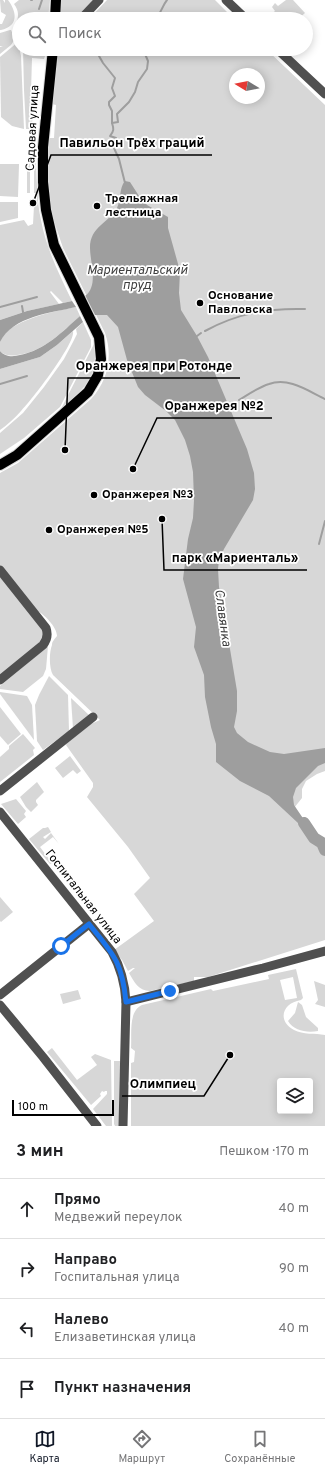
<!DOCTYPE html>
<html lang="ru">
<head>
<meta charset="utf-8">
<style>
	:root { --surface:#fff; --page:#f6f6f6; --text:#202124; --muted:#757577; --line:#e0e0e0; --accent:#111827 }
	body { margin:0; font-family:Overpass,sans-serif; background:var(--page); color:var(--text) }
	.controls { position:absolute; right:12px; bottom:12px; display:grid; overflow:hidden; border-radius:4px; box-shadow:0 2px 10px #0003 }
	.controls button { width:36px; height:36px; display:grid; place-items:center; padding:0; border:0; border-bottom:1px solid var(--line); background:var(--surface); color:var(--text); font:20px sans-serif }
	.compass { position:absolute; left:229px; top:68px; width:36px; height:36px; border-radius:50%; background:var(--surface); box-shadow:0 2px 10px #0003; rotate:280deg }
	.scale { position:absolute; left:12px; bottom:10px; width:102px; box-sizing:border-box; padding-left:4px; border:2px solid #000; border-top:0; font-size:11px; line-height:14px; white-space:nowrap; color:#000; -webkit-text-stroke:3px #fff; paint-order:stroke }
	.stop { position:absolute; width:12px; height:12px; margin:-9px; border:3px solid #1a73e8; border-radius:50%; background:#fff }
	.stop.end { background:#1a73e8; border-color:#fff; box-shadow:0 1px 4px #0008 }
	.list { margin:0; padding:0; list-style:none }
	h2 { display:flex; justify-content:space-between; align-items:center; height:52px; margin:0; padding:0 16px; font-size:17px }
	h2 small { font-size:13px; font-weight:400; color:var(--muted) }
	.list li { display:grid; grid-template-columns:26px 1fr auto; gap:12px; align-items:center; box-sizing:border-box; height:60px; padding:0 16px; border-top:1px solid var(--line) }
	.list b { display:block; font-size:15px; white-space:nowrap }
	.list p { margin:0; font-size:13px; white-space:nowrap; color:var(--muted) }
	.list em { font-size:13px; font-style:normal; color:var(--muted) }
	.icon { flex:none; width:22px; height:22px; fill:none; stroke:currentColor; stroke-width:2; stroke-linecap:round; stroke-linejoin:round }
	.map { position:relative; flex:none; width:325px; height:1126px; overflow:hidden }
	.search { position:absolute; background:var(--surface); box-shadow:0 2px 10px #0003; left:12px; right:12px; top:12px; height:44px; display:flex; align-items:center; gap:10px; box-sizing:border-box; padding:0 14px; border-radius:22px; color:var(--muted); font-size:15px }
	.sheet { height:292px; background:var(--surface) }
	nav { display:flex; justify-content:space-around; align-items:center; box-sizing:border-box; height:56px; border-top:1px solid var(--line); background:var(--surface); font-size:11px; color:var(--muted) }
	nav a { display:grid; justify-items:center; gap:2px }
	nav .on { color:var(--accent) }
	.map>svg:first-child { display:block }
	.green { fill:#d7d7d7; fill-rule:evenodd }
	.water { fill:#9e9e9e }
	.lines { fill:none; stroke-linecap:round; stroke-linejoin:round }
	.stream { stroke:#9e9e9e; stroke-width:2 }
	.river { stroke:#9e9e9e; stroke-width:12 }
	.major-casing { stroke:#dbdbdb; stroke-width:12 }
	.minor { stroke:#505050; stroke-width:9 }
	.major { stroke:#000; stroke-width:10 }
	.route { stroke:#1a73e8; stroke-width:5 }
	.poi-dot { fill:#000; stroke:#fff; stroke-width:1.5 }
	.labels { text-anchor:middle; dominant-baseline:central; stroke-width:3.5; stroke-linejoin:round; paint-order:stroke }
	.street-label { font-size:12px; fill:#000; stroke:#fff }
	.poi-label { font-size:12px; font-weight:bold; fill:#000; stroke:#fff; text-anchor:start }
	.water-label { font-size:13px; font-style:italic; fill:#3f3f3f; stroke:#fff }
	.leader { fill:none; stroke:#000; stroke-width:1.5 }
	.callout-dot { fill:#000; stroke:#fff; stroke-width:1.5 }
	.callout-label { font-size:13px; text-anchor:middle; font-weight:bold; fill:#000; stroke:#fff; stroke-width:3.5; stroke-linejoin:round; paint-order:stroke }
</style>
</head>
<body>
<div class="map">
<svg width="325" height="1126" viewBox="0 0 325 1126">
	<rect width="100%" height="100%" fill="#fff"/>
	<g class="green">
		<path d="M0,0H3L5,3V0H8C17,12 19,26 1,30H0V24H2L6,15L1,12Z"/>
		<path d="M19,0H50L48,19H19V26L16,24C19,16 19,11 14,4Z"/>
		<path d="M60,0H93L76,19H61Z"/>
		<path d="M107,0H215L234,19H89Z"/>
		<path d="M286,0H293L305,13L298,19H266L275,11L272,7L275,3L278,6Z"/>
		<path d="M10,30H11L15,39L11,45L0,54V47L3,46H0V33Z"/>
		<path d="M18,42L21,56L24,129L12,126L1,117L0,57Z"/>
		<path d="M23,49H32L31,55L42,56L43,50H47L44,59L32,58L31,92L36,93V103H34L32,124H29V129H26L24,90Z"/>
		<path d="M59,49H266L325,105V771L317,774L306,781L302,789V798L294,808L314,838L322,843L325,850V940L208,977H194V981L150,991C139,991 134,982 129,973L135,968H133L128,971L122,960L114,950L154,921L134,894L150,878L128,847L87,797L93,787V783L66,745L67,743L91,724L100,720L53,675C49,668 49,653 52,645C52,641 55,639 57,636C57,627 44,614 36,610L0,565V473L18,463L91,399C108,381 113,356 105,333L63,248L55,224H53C48,195 47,167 49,138H54L56,105L52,104ZM235,74H259V98H235Z"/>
		<path d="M29,162H35L36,164C37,183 37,202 41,220C46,248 60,276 72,301L63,303L51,291L50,292L59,304L27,311L0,320V225L24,220L28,226L33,224L34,206H37V193H34V165L33,163L30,164V193H27V163Z"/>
		<path d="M0,164H19L18,197L0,196Z"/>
		<path d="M0,202H18V218L0,222Z"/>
		<path d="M76,307L80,316C61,333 43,352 17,355C10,356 5,356 0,351C0,348 0,344 0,342C7,320 56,311 76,307Z"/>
		<path d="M83,322L91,340V347L60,407L24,438L0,454V433L23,413L44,387L64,359L73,342L77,334L76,329Z"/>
		<path d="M73,331C76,343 31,401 21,411C15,418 7,425 0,430V369L40,357L57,345Z"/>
		<path d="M94,344C99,377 84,389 61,409Z"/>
		<path d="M0,573L43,630L44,639L0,678Z"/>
		<path d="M48,646L46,669L43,676L23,692L0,689V686Z"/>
		<path d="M49,676L68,695L69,731L43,750L37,741L35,705L39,695Z"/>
		<path d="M0,692L27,696L32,705L34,740L0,694Z"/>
		<path d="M71,698L90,716L73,729Z"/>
		<path d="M0,707L21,734L8,745L0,736Z"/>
		<path d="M23,734L35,748L33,750L34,755L0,782V757L9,749V746Z"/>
		<path d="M70,756L81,771L77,774L73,770L63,778L55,768Z"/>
		<path d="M37,782L44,792L36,800V802L38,805L31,812L26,807L20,797Z"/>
		<path d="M16,799L26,811L24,814L26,817L18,824L1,804Z"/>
		<path d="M48,827L51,832L43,837L45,839L51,833L59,844L53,837L40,847L52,863L50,864L29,839L43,828H45Z"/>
		<path d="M0,897L13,912L1,922L0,921Z"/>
		<path d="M296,969L303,998L301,1000C282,1003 277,1021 294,1030C303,1035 315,1033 325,1035V1126H131V1063L134,1062L135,1051L131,1048C132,1035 128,1011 142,1005L211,989L213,991L269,979L268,975ZM293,977L297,998L285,1000L280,980ZM280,1081H310V1111H280Z"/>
		<path d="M314,981L325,985V1007L315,1004L318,1000Z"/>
		<path d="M78,990L81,999L63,1004L60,994Z"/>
		<path d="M298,1002L302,1005L306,1017L318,1028V1031C307,1033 294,1031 288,1021L295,1013Z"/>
		<path d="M52,1048L77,1080L97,1065L91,1057L95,1054L111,1060L112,1126H106L93,1109L107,1094V1091H105L104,1092L102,1091L100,1094L101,1096L91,1105L47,1052Z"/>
		<path d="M114,1061H120L119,1126H115L114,1124Z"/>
	</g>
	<g class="water">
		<path d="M125,181L130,182L139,196L147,205L168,217V228L180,271L179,293L181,310L197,336L208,357L247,449L254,473L255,489L253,500L224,549L219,560L218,569L219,587L225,619L237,691V711L234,727L237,733L248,742L270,752L284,754L325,748V763L318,766L296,788L293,797L294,805L315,836L310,838L298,823L269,796L240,781L216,762V744L211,727L205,697L204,675L194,647L196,627L183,579L188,539L193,518L194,500L193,472L190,456L185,440L175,420L166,411L145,395L138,387L127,360L118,327L107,315H95L85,296C99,286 90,262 90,248C90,226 109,223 117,208C121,200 119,188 125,181Z"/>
		<path d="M72,301L76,307C51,313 13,316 0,342V320L27,311Z"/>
		<path d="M80,316L83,322L57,345L40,357L0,369V351C5,357 13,357 20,355C45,350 62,332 80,316Z"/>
	</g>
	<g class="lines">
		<g class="stream">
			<path d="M31,0H32"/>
			<path d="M39,9L42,0"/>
			<path d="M155,19C161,14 162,6 167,0"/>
			<path d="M95,49L103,63L115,78L112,88L115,96L109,102V105L112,111V123"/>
			<path d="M125,183L119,159L113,146V144L116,142V138L110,136C114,131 114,129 112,123L118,122L117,114L129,102L135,92L138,82L147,69L148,61L145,54V49"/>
			<path d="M22,306L23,312"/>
			<path d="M0,307L37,297"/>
			<path d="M205,331C238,313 268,308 305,309"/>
			<path d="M197,336L201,333"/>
			<path d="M0,384L27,376"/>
			<path d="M239,400C249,394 259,387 269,384C289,377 308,391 325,399"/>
			<path d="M228,405L233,402"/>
			<path d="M319,544L325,521"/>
		</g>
		<path class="river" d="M304,823L314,838L322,843L325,850"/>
		<defs>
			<g id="major">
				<path d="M55,19L56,0"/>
				<path d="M0,465L17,455L88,392L98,375L101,359L99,337L54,245L46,210L43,182V147L53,49"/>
			</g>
		</defs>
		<use href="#major" class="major-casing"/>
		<g class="minor">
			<path d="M226,0L246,19"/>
			<path d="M81,19L99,0"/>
			<path d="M277,49L325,94"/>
			<path d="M0,570L46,628C48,634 48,639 43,645L0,680"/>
			<path d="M0,791L93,717"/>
			<path d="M0,812L112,952C121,968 125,983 126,1002L123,1126"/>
			<path d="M0,995L89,924"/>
			<path d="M126,1002L263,968L325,951"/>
			<path d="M0,1005L43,1057L97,1126"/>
		</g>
		<use href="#major" class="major"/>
	</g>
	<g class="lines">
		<path class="route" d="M61,946L89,924C113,954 122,961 126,1002L170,991"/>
	</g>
	<g class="poi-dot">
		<circle cx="97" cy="206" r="4"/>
		<circle cx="200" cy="303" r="4"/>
		<circle cx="94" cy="495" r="4"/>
		<circle cx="49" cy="530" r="4"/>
	</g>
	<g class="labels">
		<g class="street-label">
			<text transform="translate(33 128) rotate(-87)">Садовая улица</text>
			<text transform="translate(83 897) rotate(52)">Госпитальная улица</text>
		</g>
		<g class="poi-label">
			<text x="105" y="199">Трельяжная<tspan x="105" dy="14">лестница</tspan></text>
			<text x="208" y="296">Основание<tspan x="208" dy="14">Павловска</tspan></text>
			<text x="102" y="495">Оранжерея №3</text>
			<text x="57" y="530">Оранжерея №5</text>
		</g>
		<g class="water-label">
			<text x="137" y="271">Мариентальский<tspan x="137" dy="15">пруд</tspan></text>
			<text transform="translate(222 618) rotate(82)">Славянка</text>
		</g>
	</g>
	<path class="leader" d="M33 203L51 155H212M65 450L68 378H240M133 469L157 418H272M162 519L164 570H307M230 1055L204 1096H122"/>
	<g class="callout-dot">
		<circle cx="33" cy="203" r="4"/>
		<circle cx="65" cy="450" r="4"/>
		<circle cx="133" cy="469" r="4"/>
		<circle cx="162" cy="519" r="4"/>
		<circle cx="230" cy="1055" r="4"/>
	</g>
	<g class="callout-label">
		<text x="132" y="147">Павильон Трёх граций</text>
		<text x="154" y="370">Оранжерея при Ротонде</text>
		<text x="214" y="410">Оранжерея №2</text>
		<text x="235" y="562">парк «Мариенталь»</text>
		<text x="163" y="1088">Олимпиец</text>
	</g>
</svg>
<div class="controls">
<button><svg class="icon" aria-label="layers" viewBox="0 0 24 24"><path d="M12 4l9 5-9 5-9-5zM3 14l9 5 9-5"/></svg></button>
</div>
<svg class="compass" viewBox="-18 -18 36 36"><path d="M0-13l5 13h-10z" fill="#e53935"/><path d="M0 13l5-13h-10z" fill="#757577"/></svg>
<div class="scale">100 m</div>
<div class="stop" style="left:61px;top:946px"></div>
<div class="stop end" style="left:170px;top:991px"></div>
<div class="search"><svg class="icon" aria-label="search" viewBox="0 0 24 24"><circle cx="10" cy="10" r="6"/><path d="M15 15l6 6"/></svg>Поиск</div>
</div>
<section class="sheet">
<h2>3 мин<small>Пешком · 170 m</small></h2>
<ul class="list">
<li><svg class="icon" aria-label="ahead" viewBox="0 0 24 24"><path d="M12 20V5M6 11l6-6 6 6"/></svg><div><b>Прямо</b><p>Медвежий переулок</p></div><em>40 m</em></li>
<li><svg class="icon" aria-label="right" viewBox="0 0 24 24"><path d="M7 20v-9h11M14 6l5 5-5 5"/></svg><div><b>Направо</b><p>Госпитальная улица</p></div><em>90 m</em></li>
<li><svg class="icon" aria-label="left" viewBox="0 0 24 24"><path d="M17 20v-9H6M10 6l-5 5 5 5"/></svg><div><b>Налево</b><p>Елизаветинская улица</p></div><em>40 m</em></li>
<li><svg class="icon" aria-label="arrive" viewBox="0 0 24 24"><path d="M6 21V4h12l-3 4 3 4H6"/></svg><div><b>Пункт назначения</b></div></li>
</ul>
</section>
<nav>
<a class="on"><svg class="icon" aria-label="map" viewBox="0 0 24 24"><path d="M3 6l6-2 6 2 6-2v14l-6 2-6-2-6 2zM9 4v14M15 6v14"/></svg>Карта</a>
<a><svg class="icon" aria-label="directions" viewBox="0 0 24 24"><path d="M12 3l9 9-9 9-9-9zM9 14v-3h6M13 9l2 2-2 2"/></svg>Маршрут</a>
<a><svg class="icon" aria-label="saved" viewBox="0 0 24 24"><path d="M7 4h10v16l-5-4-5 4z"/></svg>Сохранённые</a>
</nav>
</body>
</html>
